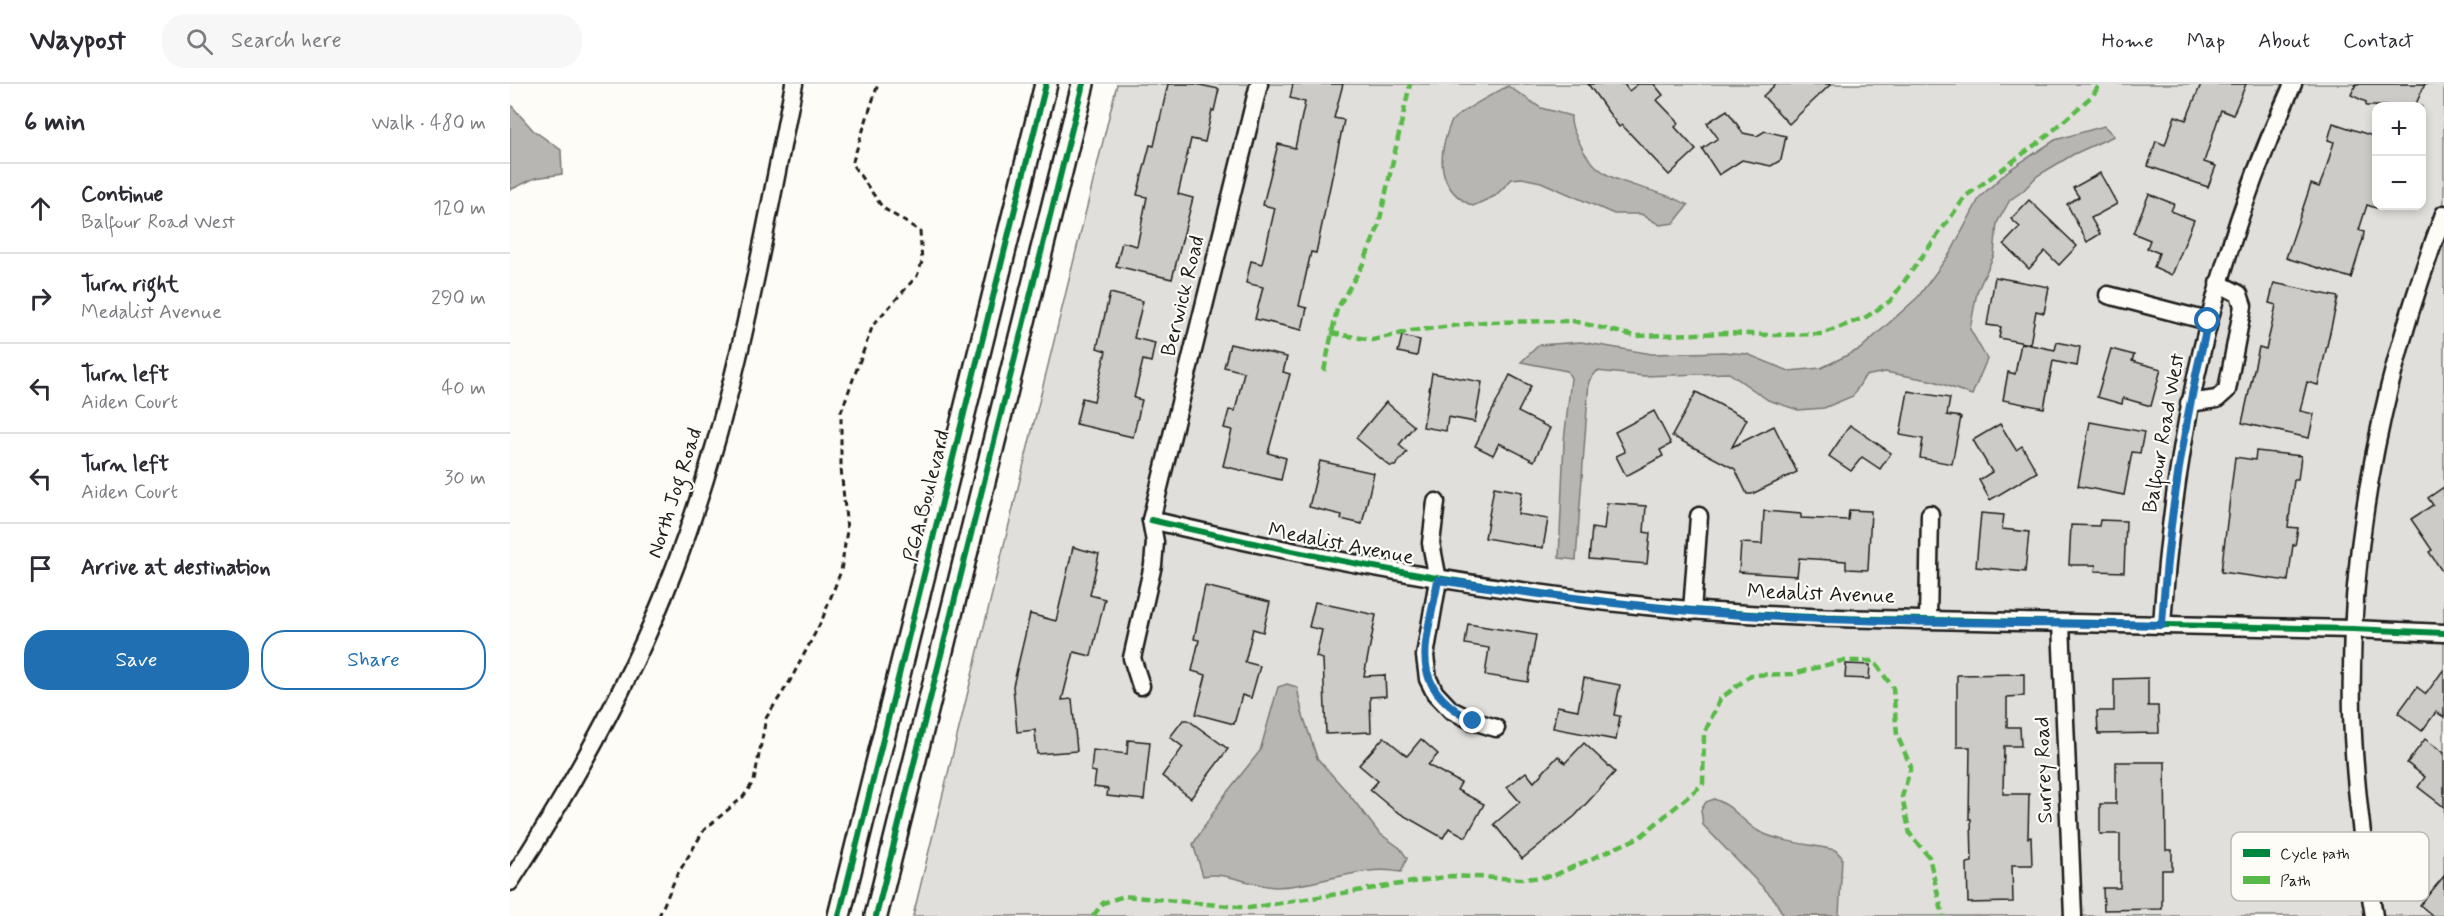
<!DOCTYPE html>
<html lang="en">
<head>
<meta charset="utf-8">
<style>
	:root { --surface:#fff; --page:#f7f7f7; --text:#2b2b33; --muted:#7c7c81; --line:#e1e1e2; --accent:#1f6fb2 }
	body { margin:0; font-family:Mynerve,sans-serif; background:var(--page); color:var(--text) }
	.controls { position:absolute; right:18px; top:18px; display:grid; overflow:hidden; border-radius:12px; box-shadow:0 3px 9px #0003 }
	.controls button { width:54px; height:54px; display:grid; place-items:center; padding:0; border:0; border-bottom:2px solid var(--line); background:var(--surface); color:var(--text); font:30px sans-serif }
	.stop { position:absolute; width:18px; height:18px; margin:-14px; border:4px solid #1f6fb2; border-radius:50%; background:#fff }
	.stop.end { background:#1f6fb2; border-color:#fff; box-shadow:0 2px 6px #0008 }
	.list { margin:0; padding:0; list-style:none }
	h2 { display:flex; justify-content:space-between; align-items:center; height:78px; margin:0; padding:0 24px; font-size:26px }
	h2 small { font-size:20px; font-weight:400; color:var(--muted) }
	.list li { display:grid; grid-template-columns:39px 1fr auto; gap:18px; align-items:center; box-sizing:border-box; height:90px; padding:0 24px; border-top:2px solid var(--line) }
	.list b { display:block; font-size:22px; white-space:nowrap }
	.list p { margin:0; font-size:20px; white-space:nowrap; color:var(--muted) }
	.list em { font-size:20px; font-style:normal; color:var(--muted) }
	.actions { display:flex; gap:12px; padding:18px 24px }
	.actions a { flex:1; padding:14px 0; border:2px solid var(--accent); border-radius:24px; text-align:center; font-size:21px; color:var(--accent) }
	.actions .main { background:var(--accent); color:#fff }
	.icon { flex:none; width:33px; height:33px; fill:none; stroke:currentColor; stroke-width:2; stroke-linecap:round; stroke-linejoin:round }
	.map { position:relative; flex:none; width:1934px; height:832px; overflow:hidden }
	header { display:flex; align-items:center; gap:36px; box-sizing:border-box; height:84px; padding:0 30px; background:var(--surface); border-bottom:2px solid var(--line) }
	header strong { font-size:28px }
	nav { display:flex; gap:33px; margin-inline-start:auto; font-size:21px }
	.search { width:420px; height:54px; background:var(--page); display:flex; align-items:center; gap:15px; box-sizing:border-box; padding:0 21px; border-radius:24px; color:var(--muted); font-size:22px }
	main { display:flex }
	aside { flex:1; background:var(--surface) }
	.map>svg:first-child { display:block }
	.green { fill:#e0dfdb; stroke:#7e7e7c; stroke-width:1.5; fill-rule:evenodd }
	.water { fill:#b7b6b2; stroke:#797876; stroke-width:1.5 }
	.building { fill:#cccbc8; stroke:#1c1c1c; stroke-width:1.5 }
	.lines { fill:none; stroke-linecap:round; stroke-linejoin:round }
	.minor-casing { stroke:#1c1c1c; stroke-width:21 }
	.major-casing { stroke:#1c1c1c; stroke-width:26 }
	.path { stroke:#1c1c1c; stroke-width:3; stroke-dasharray:6 4.5; stroke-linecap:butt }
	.minor { stroke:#fdfcf7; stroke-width:16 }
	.major { stroke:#fdfcf7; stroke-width:21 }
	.quiet { stroke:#58b947; stroke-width:4.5; stroke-dasharray:9 4.5; stroke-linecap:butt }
	.cycleway-casing { stroke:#fdfcf7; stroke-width:10 }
	.cycleway { stroke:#00873e; stroke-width:6 }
	.route { stroke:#1f6fb2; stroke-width:8 }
	.labels { text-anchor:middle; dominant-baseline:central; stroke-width:4.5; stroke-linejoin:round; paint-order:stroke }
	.street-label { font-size:21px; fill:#1c1c1c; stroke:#fdfcf7 }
	.key { fill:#fdfcf7; stroke:#bab9b5; stroke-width:1.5 }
	.key-label { font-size:16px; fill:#1c1c1c }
</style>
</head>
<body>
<header>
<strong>Waypost</strong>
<div class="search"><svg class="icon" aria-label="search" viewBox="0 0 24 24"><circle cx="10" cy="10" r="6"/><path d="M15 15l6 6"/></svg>Search here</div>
<nav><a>Home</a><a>Map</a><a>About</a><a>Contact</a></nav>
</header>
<main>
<aside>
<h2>6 min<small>Walk · 480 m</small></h2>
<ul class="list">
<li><svg class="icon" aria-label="ahead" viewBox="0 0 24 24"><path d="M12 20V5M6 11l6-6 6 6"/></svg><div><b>Continue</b><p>Balfour Road West</p></div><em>120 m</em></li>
<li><svg class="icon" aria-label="right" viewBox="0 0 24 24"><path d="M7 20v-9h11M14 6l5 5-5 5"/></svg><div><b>Turn right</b><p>Medalist Avenue</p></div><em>290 m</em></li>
<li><svg class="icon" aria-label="left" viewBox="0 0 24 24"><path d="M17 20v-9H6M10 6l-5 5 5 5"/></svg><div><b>Turn left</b><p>Aiden Court</p></div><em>40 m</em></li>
<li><svg class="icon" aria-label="left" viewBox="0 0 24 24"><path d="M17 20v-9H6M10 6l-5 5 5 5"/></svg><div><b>Turn left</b><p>Aiden Court</p></div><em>30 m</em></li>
<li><svg class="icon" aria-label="arrive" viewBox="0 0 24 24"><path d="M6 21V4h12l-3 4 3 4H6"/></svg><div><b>Arrive at destination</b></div></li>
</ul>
<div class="actions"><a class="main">Save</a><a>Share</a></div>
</aside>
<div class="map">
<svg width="1934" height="832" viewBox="0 0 1934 832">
	<rect width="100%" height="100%" fill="#fdfcf7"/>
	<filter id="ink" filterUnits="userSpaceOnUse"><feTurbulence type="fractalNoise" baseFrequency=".0167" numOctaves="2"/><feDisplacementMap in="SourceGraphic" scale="12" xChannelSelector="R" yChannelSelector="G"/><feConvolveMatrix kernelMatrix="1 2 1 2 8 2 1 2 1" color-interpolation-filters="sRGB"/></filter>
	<g filter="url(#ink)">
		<path class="green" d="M607,0H1934V832H403ZM1866,22H1912V122H1866Z"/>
		<g class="water">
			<path d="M998,2L1031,24L1061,32C1060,41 1065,50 1069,58C1090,107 1139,98 1178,121L1164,139L1150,141L1131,130H1104L1031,98L1012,94L1002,95L985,112L963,122C936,110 928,87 934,60C936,52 938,44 942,37C950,27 985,9 998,2Z"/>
			<path d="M0,20L23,46L51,66L52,90L25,94L0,106Z"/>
			<path d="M1594,42L1604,52L1564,70L1527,92L1513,107L1500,116L1487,139L1484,171L1467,208L1460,245L1477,275L1462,311L1424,297L1375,288L1355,292L1343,312L1314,324L1288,326L1258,316L1219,289L1134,292L1087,287L1079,297L1066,476L1049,474L1054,357L1061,294L1057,287L1011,278L1029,261L1071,258L1142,270L1213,268L1237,270L1279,287L1311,284L1350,265L1408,213L1441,168L1470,113L1499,86L1545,56Z"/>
			<path d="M777,600L787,603L792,628L807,674L838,709L869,749L890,764L897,774L891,788C850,780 808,803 766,803C741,802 717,787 693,792L683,760L714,712L750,667L768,603Z"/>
			<path d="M1204,715C1222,720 1233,739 1250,748C1273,759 1301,760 1325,766L1332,773L1329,832H1274L1264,815L1193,741L1191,726L1196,718Z"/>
		</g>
		<g class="building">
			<path d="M658,0H685L709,5L704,27L702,26L695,58L681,55L668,110L683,114L662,195L606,182L612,158L627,162L637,113L627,111L640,61L644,62Z"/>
			<path d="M783,0H833L824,34L834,36L806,169L801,168L789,222L797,224L792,246L745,235L753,203L736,199L741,177L752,180L765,124L753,121L768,60L785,64L795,18L780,14Z"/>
			<path d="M1078,0H1114L1119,7L1128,0H1144L1153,11L1147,16L1169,39L1165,43L1186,66L1159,91L1112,41L1109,43Z"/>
			<path d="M1266,0H1321L1279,40L1253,12Z"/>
			<path d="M1691,0H1736L1723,31L1711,26L1694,78L1706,82L1698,103L1638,82L1646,57L1655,61L1665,32L1676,36Z"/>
			<path d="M1846,0H1915L1905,22H1856V18L1841,11Z"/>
			<path d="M1217,26L1233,49L1247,52L1255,47L1276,52L1271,76L1261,82L1232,76L1209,91L1192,65L1208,54L1197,39Z"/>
			<path d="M1823,39L1866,53V124L1857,121L1849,146L1854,148L1853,155L1841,194L1776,174L1801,100L1809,103L1815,88L1824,58L1818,56Z"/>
			<path d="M1590,89L1607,120L1581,134L1590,150L1577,158L1557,120L1569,113L1563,104Z"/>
			<path d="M1639,110L1664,120L1661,127L1684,136L1662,191L1644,183L1649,169L1637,164L1640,156L1623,149Z"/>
			<path d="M1519,116L1567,162L1549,181L1535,167L1519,185L1494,160L1510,143L1501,135Z"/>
			<path d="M1485,193L1539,203L1534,229L1526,227L1520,260L1489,254L1491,243L1477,241Z"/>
			<path d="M1764,199L1828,213L1808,301L1797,298L1790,327L1804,330L1799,354L1732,339L1749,263L1756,265L1762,240L1766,221L1759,219Z"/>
			<path d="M600,209L633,217L624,254L645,259L641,278L633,276L624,314L632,316L623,353L566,340L572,314L584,317L596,267L587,264Z"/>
			<path d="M892,252L910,256L907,272L888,268Z"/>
			<path d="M1547,258L1570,263L1567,282L1543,277L1534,324L1493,316L1498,288L1505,290L1511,259L1545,266Z"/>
			<path d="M720,260L777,273L773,288L780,290L758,369L776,374L771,396L713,382L722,346L714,344L719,326L725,327L734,288L714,283Z"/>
			<path d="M1601,265L1624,271L1622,277L1651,285L1641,322L1613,314L1612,320L1587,313Z"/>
			<path d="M922,289L972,298L965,338L938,333L936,347L913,343Z"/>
			<path d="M1000,291L1021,302L1008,328L1040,344L1024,377L989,359L983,371L965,362Z"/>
			<path d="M1398,307L1440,314L1437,331L1451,333L1442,380L1410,374L1413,355L1390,351Z"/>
			<path d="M1186,308L1237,335L1222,363L1264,342L1287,388L1242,410H1237L1225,385L1162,352Z"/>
			<path d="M876,318L904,342L889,361L897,368L885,382H880L846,354Z"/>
			<path d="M1144,327L1161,360L1150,366L1153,372L1116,392L1106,372L1115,368L1105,348Z"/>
			<path d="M1580,338L1634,348L1630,369L1622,368L1614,411L1568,402Z"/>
			<path d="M1490,340L1506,366L1512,362L1527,388L1480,416L1469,396L1482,388L1463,356Z"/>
			<path d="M1340,341L1381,369L1370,385L1352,373L1341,387L1319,372Z"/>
			<path d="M1746,367L1791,372L1788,396H1784L1778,443L1788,444L1785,462L1783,461L1778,497L1711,488L1725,373L1745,376Z"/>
			<path d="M810,377L864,389L852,440L831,435L832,431L799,423Z"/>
			<path d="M984,403L1012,408L1008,430L1038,435L1033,464L975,454Z"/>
			<path d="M1934,403V490L1919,468L1922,466L1901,435L1923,421L1918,414Z"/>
			<path d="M1097,419L1136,422L1134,448L1140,449L1137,480L1079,475L1082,444L1094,446Z"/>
			<path d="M1339,426L1361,427L1358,486L1336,485V477L1289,474L1287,492L1229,488L1231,459L1252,460L1254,427L1291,430V434L1338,436Z"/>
			<path d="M1471,429L1494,431L1492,445L1519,448L1515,488L1466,483Z"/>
			<path d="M1590,436L1616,437L1614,488L1585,487L1586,481H1559L1561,441L1589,442Z"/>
			<path d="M563,463L589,470L580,511L595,515L581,572L564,568L552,616L562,615L567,667L527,670L525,646L507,648L503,602L520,530L546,537Z"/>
			<path d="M695,502L760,518L753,548L743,545L735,578L750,582L741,614L732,611L724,640L686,630L696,591L682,587L689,556L684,555Z"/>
			<path d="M805,518L866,531L854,592L875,591L876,612L860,613L861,648L816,650L813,575L806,573L812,546L799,543Z"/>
			<path d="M958,540L1026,551L1018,598L975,591L979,564L955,560Z"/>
			<path d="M1336,580L1360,581L1359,595L1335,594Z"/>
			<path d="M1934,585V633L1926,628L1912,647L1888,629L1907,603L1916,610Z"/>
			<path d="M1514,590V612L1497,613V643H1510L1511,662H1494L1493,710H1519L1518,754L1521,753L1522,781H1502L1503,818L1458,819L1457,779L1462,778L1461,735H1459L1460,663H1447V591Z"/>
			<path d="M1074,594L1110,601L1104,631L1110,632L1106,656L1043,644L1047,622L1068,626Z"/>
			<path d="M1638,594V622H1648L1649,649L1588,650L1587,627H1604V595Z"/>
			<path d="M673,636H678L718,665L681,714L652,692L673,663L660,653Z"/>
			<path d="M874,653L897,672L911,655L928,670L918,681L951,699L947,706L974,720L956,753L939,744L933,754L884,726L860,706L868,697L849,681Z"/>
			<path d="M1915,655L1934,669V723L1908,703L1915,693L1897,679Z"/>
			<path d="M618,656L640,658L634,716L597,712L598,705L584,703L586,688L581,687L583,666L617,670Z"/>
			<path d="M1074,659L1105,688L1065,732L1012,775L984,740L1010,718L997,703L1016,688L1024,698L1048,672L1055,679Z"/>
			<path d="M1606,678H1655L1656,766H1662V786H1652V825L1594,826L1593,804H1610V750H1590V720H1606Z"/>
			<path d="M1934,792V832H1923L1910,821Z"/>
		</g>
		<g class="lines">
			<defs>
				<g id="minor">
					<path d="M1598,211L1698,237"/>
					<path d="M1679,319L1707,315L1717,306L1733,222L1729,210L1708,199"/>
					<path d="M926,418L921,459L928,496L915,572L918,595L925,609L941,626L963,637L986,644"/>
					<path d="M641,436C819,478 998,511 1180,526C1275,534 1371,535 1466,537C1592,540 1718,542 1843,545L1934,549"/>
					<path d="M1182,527L1189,432"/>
					<path d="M1418,536L1420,430"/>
					<path d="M1551,539L1563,832"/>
					<path d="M1652,541C1664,353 1704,171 1783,0"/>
					<path d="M631,602L622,574L643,481L645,458L641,436L749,0"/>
					<path d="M0,798C65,699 123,594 165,483C224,327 252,163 284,0"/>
					<path d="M1864,832C1853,765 1844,697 1842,628C1838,457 1873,290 1934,130"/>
				</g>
				<g id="major">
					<path d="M329,832L536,0"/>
					<path d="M366,832L573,0"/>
				</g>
			</defs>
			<use href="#minor" class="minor-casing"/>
			<use href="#major" class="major-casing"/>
			<path class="path" d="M149,832L166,793L194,746L233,713L244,697L256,634L280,597L312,536L331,487L337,446L331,384V328L363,241L407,192L412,178L410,147L373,124L342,80L368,0"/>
			<use href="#minor" class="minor"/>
			<use href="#major" class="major"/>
			<g class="quiet">
				<path d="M821,249L863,256L901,247L974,238L1063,237L1125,252L1217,249L1260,251L1312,250L1356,233L1380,217L1456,112L1537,52L1583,11L1590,0"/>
				<path d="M814,287L827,225L853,180L868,144L900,0"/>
				<path d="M583,832L593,819L614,812L739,824L941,792L1013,795L1043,792L1130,753L1193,700L1194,650L1210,615L1241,591L1283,590L1331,577H1364L1383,604L1387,651L1401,683L1392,713L1400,750L1419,773L1433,832"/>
			</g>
			<defs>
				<g id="cycleway">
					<path d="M641,436C819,478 998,511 1180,526C1275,534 1371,535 1466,537C1592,540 1718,542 1843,545L1934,549"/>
					<path d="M329,832L536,0"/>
					<path d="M366,832L573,0"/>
				</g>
			</defs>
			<use href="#cycleway" class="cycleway-casing"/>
			<use href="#cycleway" class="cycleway"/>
		</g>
	</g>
	<g class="lines" filter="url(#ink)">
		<path class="route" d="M963,637C894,600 917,560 928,496C1012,508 1096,519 1180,527C1337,540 1495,538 1652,541C1658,438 1674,338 1698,237"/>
	</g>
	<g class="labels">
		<g class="street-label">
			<text transform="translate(673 212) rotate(-76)">Berwick Road</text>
			<text transform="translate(1654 349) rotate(-80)">Balfour Road West</text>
			<text transform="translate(165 409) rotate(-72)">North Jog Road</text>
			<text transform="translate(417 412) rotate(-76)">PGA Boulevard</text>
			<text transform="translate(831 460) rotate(11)">Medalist Avenue</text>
			<text transform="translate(1311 510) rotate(2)">Medalist Avenue</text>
			<text transform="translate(1534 686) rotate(-92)">Surrey Road</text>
		</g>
	</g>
	<rect x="1721" y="748" width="198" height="69" rx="9" class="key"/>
	<rect x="1733" y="765" width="27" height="8" fill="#00873e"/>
	<rect x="1733" y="792" width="27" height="8" fill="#58b947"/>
	<g class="key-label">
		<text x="1770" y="775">Cycle path</text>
		<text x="1770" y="802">Path</text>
	</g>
</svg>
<div class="controls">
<button>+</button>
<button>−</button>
</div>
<div class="stop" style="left:1698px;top:237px"></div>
<div class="stop end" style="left:963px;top:637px"></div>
</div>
</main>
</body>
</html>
